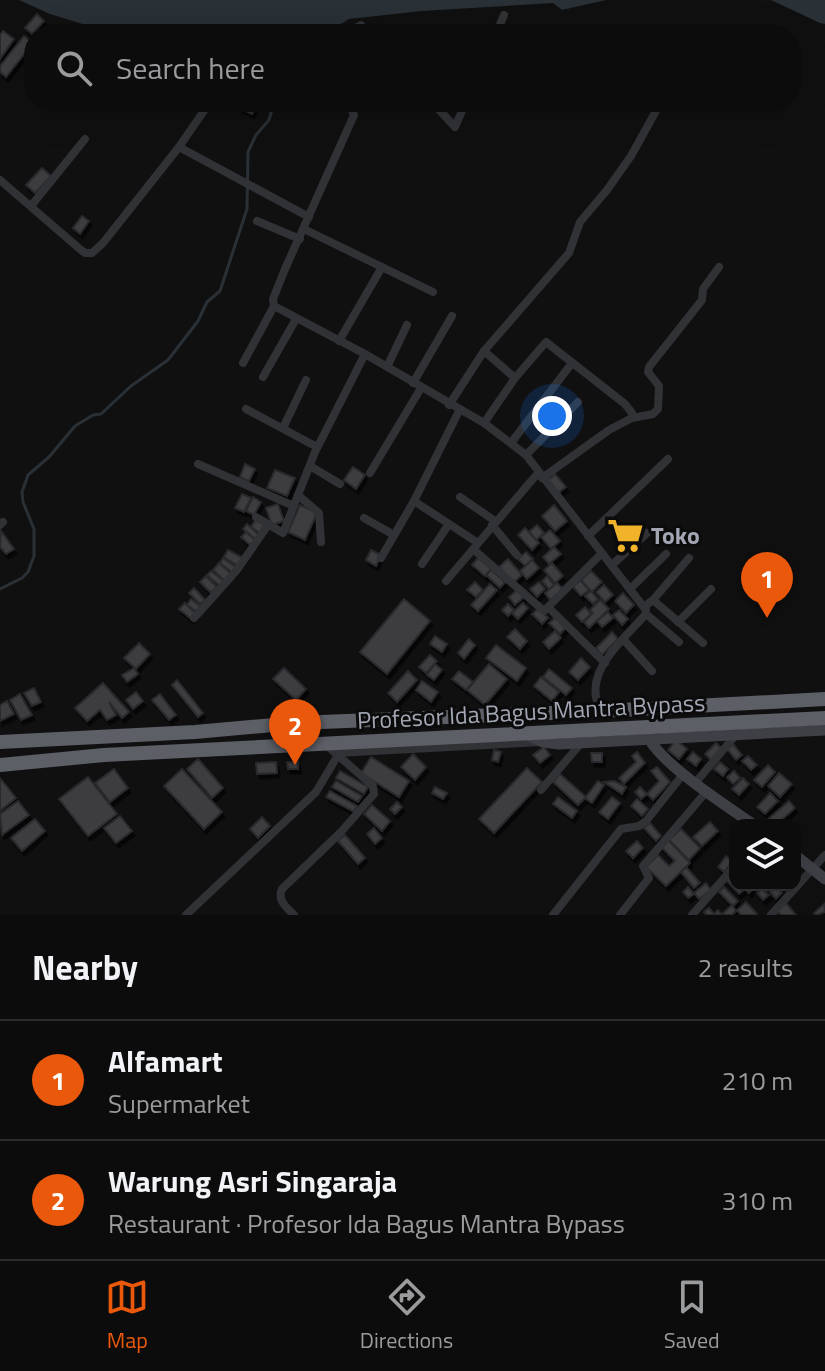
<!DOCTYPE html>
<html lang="en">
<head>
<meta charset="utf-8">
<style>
	:root { --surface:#0c0c0d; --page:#1a1a1b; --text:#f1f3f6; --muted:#9a9b9d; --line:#2c2c2e; --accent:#ea580c }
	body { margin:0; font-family:"Titillium Web",sans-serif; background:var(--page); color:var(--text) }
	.controls { position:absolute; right:24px; bottom:24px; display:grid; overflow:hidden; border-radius:16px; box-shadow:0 8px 32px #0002 }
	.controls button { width:72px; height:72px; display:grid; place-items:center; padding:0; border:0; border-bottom:2px solid var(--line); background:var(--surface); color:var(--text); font:40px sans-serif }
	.you { position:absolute; left:552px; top:416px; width:28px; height:28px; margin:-20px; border:6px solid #fff; border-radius:50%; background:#1a73e8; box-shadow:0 0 0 12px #1a73e833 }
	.badge { display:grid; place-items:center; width:52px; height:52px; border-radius:50%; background:var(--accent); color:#fff; font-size:26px; font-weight:700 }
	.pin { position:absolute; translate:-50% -66px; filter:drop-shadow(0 2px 4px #0008) }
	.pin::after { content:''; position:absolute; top:42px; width:28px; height:24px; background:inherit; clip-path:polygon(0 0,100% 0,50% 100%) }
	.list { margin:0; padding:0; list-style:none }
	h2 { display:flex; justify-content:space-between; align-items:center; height:104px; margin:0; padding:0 32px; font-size:34px }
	h2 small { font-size:26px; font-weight:400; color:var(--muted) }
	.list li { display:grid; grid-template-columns:52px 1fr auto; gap:24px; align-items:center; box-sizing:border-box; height:120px; padding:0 32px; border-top:2px solid var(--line) }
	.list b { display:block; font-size:30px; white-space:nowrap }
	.list p { margin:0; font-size:26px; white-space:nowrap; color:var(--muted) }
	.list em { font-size:26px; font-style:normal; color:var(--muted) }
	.icon { flex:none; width:44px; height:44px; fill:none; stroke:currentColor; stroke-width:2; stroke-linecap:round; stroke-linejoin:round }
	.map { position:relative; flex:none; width:825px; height:915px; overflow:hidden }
	.search { position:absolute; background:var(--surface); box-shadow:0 8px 32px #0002; left:24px; right:24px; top:24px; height:88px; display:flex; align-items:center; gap:20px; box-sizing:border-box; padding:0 28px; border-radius:32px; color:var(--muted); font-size:30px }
	.sheet { height:344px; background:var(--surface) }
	nav { display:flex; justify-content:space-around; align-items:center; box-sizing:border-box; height:112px; border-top:2px solid var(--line); background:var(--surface); font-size:22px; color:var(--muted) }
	nav a { display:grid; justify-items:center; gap:4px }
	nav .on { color:var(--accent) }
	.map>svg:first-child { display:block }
	.water { fill:#293036 }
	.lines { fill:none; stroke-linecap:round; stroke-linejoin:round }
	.stream { stroke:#293036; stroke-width:3 }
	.building { fill:#3c3d41; stroke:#2a2a2d; stroke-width:2; filter:url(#shadow) }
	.street { stroke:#313236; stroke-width:8 }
	.secondary { stroke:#3f4046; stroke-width:11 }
	.highway { stroke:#5d5f67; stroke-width:14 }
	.labels { text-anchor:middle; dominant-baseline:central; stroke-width:6; stroke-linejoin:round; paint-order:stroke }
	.poi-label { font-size:24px; font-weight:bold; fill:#a1a6b2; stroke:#0b0b0c; text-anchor:start }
	.street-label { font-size:24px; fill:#a1a6b2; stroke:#0b0b0c }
</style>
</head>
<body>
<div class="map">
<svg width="825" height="915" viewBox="0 0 825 915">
	<defs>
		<filter id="shadow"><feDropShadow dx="2.5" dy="4.5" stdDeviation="0" flood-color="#0009"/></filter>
	</defs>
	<rect width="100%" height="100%" fill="#101011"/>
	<g class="water">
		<path d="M19,0H606L562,10L553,3L422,11L349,19L325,34H115L50,14Z"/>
		<path d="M771,0H825V24L820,23Z"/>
	</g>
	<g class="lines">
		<path class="stream" d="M0,589L22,578L28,572L34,556V529L23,502L22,492L28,475L49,457L75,426L93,415L101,414L131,386L168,360L198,321L207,302L220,291L247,209L248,152L256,135L269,120L274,102"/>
	</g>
	<g class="building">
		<path d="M37,14L44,21L32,34L25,28Z"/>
		<path d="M3,31L14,39L0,59V35Z"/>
		<path d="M24,36L33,43L6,77L0,72V66Z"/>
		<path d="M228,102H257L252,114Z"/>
		<path d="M42,168L51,176L35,193L26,185Z"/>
		<path d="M82,216L89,221L80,234L73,228Z"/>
		<path d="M245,464L255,469L249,481L240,477Z"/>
		<path d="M353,467L365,475L356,489L344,480Z"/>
		<path d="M275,470L295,478L287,496L267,488Z"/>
		<path d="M555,474L566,487L558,493L548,480Z"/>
		<path d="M242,494L251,498L244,512L235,508Z"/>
		<path d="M253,497L261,502L254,515L246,511Z"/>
		<path d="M278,504L284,521L272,525L266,508Z"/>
		<path d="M300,505L317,513L305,540L288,532Z"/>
		<path d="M554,505L567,521L555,531L542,516Z"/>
		<path d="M256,519L265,526L260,533L251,527Z"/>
		<path d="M247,524L259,535L255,539L243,529Z"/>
		<path d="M537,525L544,533L536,540L529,532Z"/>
		<path d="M525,528L539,543L532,550L518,535Z"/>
		<path d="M550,530L560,541L551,549L541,537Z"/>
		<path d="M1,531L14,549L6,554L0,547Z"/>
		<path d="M246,532L255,540L250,545L241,537Z"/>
		<path d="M554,547L561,554L549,564L543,557Z"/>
		<path d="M228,550L243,558L238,566L224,557Z"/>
		<path d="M371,550L381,555L376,566L366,560Z"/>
		<path d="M526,552L533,559L525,566L518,559Z"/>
		<path d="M223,558L237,568L233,573L220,563Z"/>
		<path d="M478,558L491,569L485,576L472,565Z"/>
		<path d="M508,559L522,575L513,583L499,567Z"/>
		<path d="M532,560L539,568L527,579L520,571Z"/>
		<path d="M219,563L231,574L224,580L213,570Z"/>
		<path d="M552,563L563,576L555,583L544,570Z"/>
		<path d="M491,570L505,582L500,588L486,575Z"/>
		<path d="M211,571L224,581L220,586L207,575Z"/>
		<path d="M591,571L602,582L592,592L581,580Z"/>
		<path d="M206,576L217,587L211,593L200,582Z"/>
		<path d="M547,576L554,585L549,589L542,581Z"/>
		<path d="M580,580L589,590L581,596L573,587Z"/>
		<path d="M475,582L483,590L476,597L467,590Z"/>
		<path d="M539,582L545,589L537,597L530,589Z"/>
		<path d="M557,583L563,589L550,600L545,593Z"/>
		<path d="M490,584L497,590L478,611L471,605Z"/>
		<path d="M604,585L613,595L605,602L596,592Z"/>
		<path d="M194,588L205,600L200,604L189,593Z"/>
		<path d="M517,590L524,597L515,605L509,597Z"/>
		<path d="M591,591L598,599L593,604L585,596Z"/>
		<path d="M623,593L634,605L626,613L615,601Z"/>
		<path d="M191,599L200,606L196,611L187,605Z"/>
		<path d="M404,599L430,621L387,674L360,652Z"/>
		<path d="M600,600L609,609L589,628L584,622L593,613L590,610Z"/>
		<path d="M185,603L196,614L191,619L179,609Z"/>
		<path d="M523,603L528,608L518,619L512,613Z"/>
		<path d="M508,604L514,610L508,616L502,610Z"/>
		<path d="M585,607L591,614L582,622L576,615Z"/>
		<path d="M539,608L548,618L542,624L532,614Z"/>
		<path d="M619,610L628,619L622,625L613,615Z"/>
		<path d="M608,612L613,618L602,627L597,621Z"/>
		<path d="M556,617L566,628L560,634L549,623Z"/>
		<path d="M515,629L527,641L520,649L507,637Z"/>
		<path d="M555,631L561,638L549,649L543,642Z"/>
		<path d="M612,632L618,639L602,655L596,648Z"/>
		<path d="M435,636L447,644L442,652L430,644Z"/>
		<path d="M469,639L475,645L464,659L458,653Z"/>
		<path d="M139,643L150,654L136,669L124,658Z"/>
		<path d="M496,645L526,668L517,681L486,658Z"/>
		<path d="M430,655L437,661L426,673L419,667Z"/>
		<path d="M581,658L590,667L578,680L569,672Z"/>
		<path d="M435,664L442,670L434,680L427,675Z"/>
		<path d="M489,664L507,679L485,705L467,690Z"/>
		<path d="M134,668L138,674L127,682L122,675Z"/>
		<path d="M284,668L306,689L296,700L273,679Z"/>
		<path d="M549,669L572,688L566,695L543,677Z"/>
		<path d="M408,671L417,680L397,702L388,693Z"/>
		<path d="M459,671L473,682L466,690L452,679Z"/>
		<path d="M541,677L559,692L552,701L534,686Z"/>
		<path d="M177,680L203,713L198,717L172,685Z"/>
		<path d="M422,681L438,692L431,702L416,690Z"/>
		<path d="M103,683L129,712L122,718L109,702L116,715L107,720L100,710L87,721L75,708Z"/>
		<path d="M34,688L41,702L32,706L24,693Z"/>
		<path d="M136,692L143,701L133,709L126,700Z"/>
		<path d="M20,694L32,715L21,720L10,700Z"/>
		<path d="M160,694L176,715L169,720L152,700Z"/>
		<path d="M7,701L14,714L0,721V705Z"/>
		<path d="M676,740L687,749L679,759L668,750Z"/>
		<path d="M716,743L722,749L711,760L705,754Z"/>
		<path d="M733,744L742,755L736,760L727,749Z"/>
		<path d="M544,747L550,755L540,763L533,755Z"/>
		<path d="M494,750L501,752L498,762L492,760Z"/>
		<path d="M637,752L645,763L624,784L619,778L636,762L632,756Z"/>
		<path d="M693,752L701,759L696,766L687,759Z"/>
		<path d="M591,753H602V762H592Z"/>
		<path d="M413,754L426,767L415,780L401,767Z"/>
		<path d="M748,756L757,765L751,770L742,761Z"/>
		<path d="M371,757L409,781L399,797L361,773Z"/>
		<path d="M198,759L223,788L212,798L187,769Z"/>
		<path d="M276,762L277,773L257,774L256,763Z"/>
		<path d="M287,762H298V769H288Z"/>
		<path d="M720,762L728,769L723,776L714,769Z"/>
		<path d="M768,765L775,772L762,787L754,780Z"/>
		<path d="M657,767L670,782L653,800L647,794L659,781L651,771Z"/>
		<path d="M527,768L542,782L494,833L479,819Z"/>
		<path d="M114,769L128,788L110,802L95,783Z"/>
		<path d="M182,769L222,812L204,829L164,786Z"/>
		<path d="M340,771L368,787L364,794L336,778Z"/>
		<path d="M734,771L740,778L733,784L727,777Z"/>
		<path d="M779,773L792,784L780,797L768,786Z"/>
		<path d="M560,774L586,797L578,805L553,782Z"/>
		<path d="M88,777L117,814L88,836L59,799Z"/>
		<path d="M0,778L16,798L0,811Z"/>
		<path d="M743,778L749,784L739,795L732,789Z"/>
		<path d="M336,781L362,796L358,802L332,787Z"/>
		<path d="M598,781L604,785L592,803L585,798Z"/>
		<path d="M614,781L626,787L622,794L604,782Z"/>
		<path d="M435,787L447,793L443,799L432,793Z"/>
		<path d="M640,787L647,794L641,799L635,792Z"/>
		<path d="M330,791L357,806L354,812L326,797Z"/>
		<path d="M770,793L778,801L765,814L757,807Z"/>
		<path d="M558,797L577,811L572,818L553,804Z"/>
		<path d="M612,797L620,803L608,819L599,812Z"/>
		<path d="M637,799L648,809L642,816L631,806Z"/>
		<path d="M18,801L29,815L2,835L0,814Z"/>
		<path d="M789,801L795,808L776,825H769L766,821Z"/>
		<path d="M397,802L402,807L395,814L390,809Z"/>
		<path d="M372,805L390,821L382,831L364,814Z"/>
		<path d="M120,816L132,831L116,843L104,828Z"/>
		<path d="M262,817L270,826L258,838L250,829Z"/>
		<path d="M35,819L45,831L22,851L11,838Z"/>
		<path d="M710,822L718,831L702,846L693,837Z"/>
		<path d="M650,823L661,836L656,841L644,828Z"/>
		<path d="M374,828L382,838L375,844L367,834Z"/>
		<path d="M681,829L700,848L689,860L669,840Z"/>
		<path d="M345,835L365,858L358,864L338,841Z"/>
		<path d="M668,840L690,863L666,886L646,867L658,855L669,866L675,861L661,847Z"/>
		<path d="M637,841L643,848L633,858L626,851Z"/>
		<path d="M726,856L733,862L724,872L718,867Z"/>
		<path d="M686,867L700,883L694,888L681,872Z"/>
		<path d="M732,874L735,878V885H742L745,889L748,885H756L749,893L745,889L739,894L725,879Z"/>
		<path d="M706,883L711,890L699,899L694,893Z"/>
		<path d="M776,886L782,893L776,899L770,892Z"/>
		<path d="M688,887L694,894L688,898L683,892Z"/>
		<path d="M724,887L738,901L733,906L719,892Z"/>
		<path d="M762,889L769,895L763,900L757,893Z"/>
		<path d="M746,902L757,914V915H741L737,910Z"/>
		<path d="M786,903L796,915H781L777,911Z"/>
		<path d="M824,904L825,912L816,915L814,913Z"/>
		<path d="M732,905L736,911L732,915H725L723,913Z"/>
		<path d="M709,908L714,914L718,910L722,915H707L704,912Z"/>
	</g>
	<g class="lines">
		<g class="street">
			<path d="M346,34L361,25L370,34"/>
			<path d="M496,34L504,15"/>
			<path d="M432,102L455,127L466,102"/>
			<path d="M179,147L309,217"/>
			<path d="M0,180L81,250L85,253H92L103,243L179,147L210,102"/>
			<path d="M31,206L85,139"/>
			<path d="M257,221L300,239"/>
			<path d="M304,229L433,292"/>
			<path d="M274,306L365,354L484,423L526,455L646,610V614C623,640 580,674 601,711"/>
			<path d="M339,341L382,267"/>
			<path d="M484,351L515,378"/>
			<path d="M243,363L274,306L273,299L285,269L354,115L348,102"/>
			<path d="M387,367L407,325"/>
			<path d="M263,377L296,319"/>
			<path d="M413,383L452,316"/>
			<path d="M449,405L484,351L569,253L580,222L607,190L631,156L661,102"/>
			<path d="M246,409L317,447"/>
			<path d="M484,423L515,378L546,342L625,404L632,413V418"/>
			<path d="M283,428L306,380"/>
			<path d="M511,443L572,363"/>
			<path d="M526,455L578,402"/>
			<path d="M198,464L294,506"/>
			<path d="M310,466L340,484"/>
			<path d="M370,473L421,388"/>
			<path d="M542,478L609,430L632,418L653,414L658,409L659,386L648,372L649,367L702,300L703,289L719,267"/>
			<path d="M298,495L319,513L321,542"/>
			<path d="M460,497L495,521"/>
			<path d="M414,501L478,543"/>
			<path d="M256,517L283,533L315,452L365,354"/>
			<path d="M364,518L394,535"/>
			<path d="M0,525L3,522"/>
			<path d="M492,525L517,555"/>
			<path d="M588,536L668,459"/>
			<path d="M473,549L544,611L602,553"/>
			<path d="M381,558L414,501L459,411"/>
			<path d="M422,564L449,524"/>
			<path d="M612,565L647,533"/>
			<path d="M446,581L538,473"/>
			<path d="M631,588L666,554"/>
			<path d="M653,600L689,558"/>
			<path d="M644,607L653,600L703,643"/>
			<path d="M549,608L605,663"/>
			<path d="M646,614L679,642"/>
			<path d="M194,618L237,570L268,525"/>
			<path d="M678,622L711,589"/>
			<path d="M623,639L652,671"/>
			<path d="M336,753L542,742"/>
			<path d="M696,782L735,736"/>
			<path d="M541,790L582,742"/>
			<path d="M186,915L316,792L338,755"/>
			<path d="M294,915C286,907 277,900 282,889L341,832L374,794L373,786L325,744"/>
			<path d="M553,915L621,829L639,826L646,821L684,773"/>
			<path d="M620,915L649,878L643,866L707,791"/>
			<path d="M692,915L735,866"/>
			<path d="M771,915L825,855"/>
		</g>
		<g class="secondary">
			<path d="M524,733L543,742L559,744L825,730"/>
			<path d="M646,733C657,762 727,806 754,825"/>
			<path d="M795,855L825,879"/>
		</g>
		<g class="highway">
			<path d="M0,742L195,732L296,723L602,711L825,699"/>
			<path d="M0,765L104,755L825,718"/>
		</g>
	</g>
	<defs>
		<symbol id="supermarket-bare" viewBox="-9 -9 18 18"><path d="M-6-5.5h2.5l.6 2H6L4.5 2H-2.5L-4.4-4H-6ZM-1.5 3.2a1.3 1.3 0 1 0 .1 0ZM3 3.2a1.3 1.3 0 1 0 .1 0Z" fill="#f0b329" stroke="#0b0b0c" stroke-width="2.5" paint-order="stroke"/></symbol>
	</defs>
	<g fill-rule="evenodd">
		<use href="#supermarket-bare" x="600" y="510" width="51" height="51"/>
	</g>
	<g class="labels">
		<g class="poi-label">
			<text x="651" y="535">Toko</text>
		</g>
		<g class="street-label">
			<text transform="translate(531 711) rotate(-3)">Profesor Ida Bagus Mantra Bypass</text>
		</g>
	</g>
</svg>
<div class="controls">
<button><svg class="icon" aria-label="layers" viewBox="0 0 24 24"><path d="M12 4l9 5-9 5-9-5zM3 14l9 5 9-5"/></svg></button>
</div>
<div class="you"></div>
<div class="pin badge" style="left:767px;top:618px">1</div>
<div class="pin badge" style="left:295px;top:765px">2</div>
<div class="search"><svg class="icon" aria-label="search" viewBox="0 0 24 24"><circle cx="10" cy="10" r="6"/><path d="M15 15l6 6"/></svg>Search here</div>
</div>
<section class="sheet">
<h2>Nearby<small>2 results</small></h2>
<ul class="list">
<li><span class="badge">1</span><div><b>Alfamart</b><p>Supermarket</p></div><em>210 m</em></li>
<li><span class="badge">2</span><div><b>Warung Asri Singaraja</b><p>Restaurant · Profesor Ida Bagus Mantra Bypass</p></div><em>310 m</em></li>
</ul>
</section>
<nav>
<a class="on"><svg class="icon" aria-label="map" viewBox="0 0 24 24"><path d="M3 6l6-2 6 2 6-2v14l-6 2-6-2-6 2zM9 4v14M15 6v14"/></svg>Map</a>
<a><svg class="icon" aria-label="directions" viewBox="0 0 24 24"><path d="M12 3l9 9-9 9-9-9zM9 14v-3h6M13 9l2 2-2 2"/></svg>Directions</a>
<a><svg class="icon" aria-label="saved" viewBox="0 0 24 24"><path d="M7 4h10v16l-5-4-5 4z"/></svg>Saved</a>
</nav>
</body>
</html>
